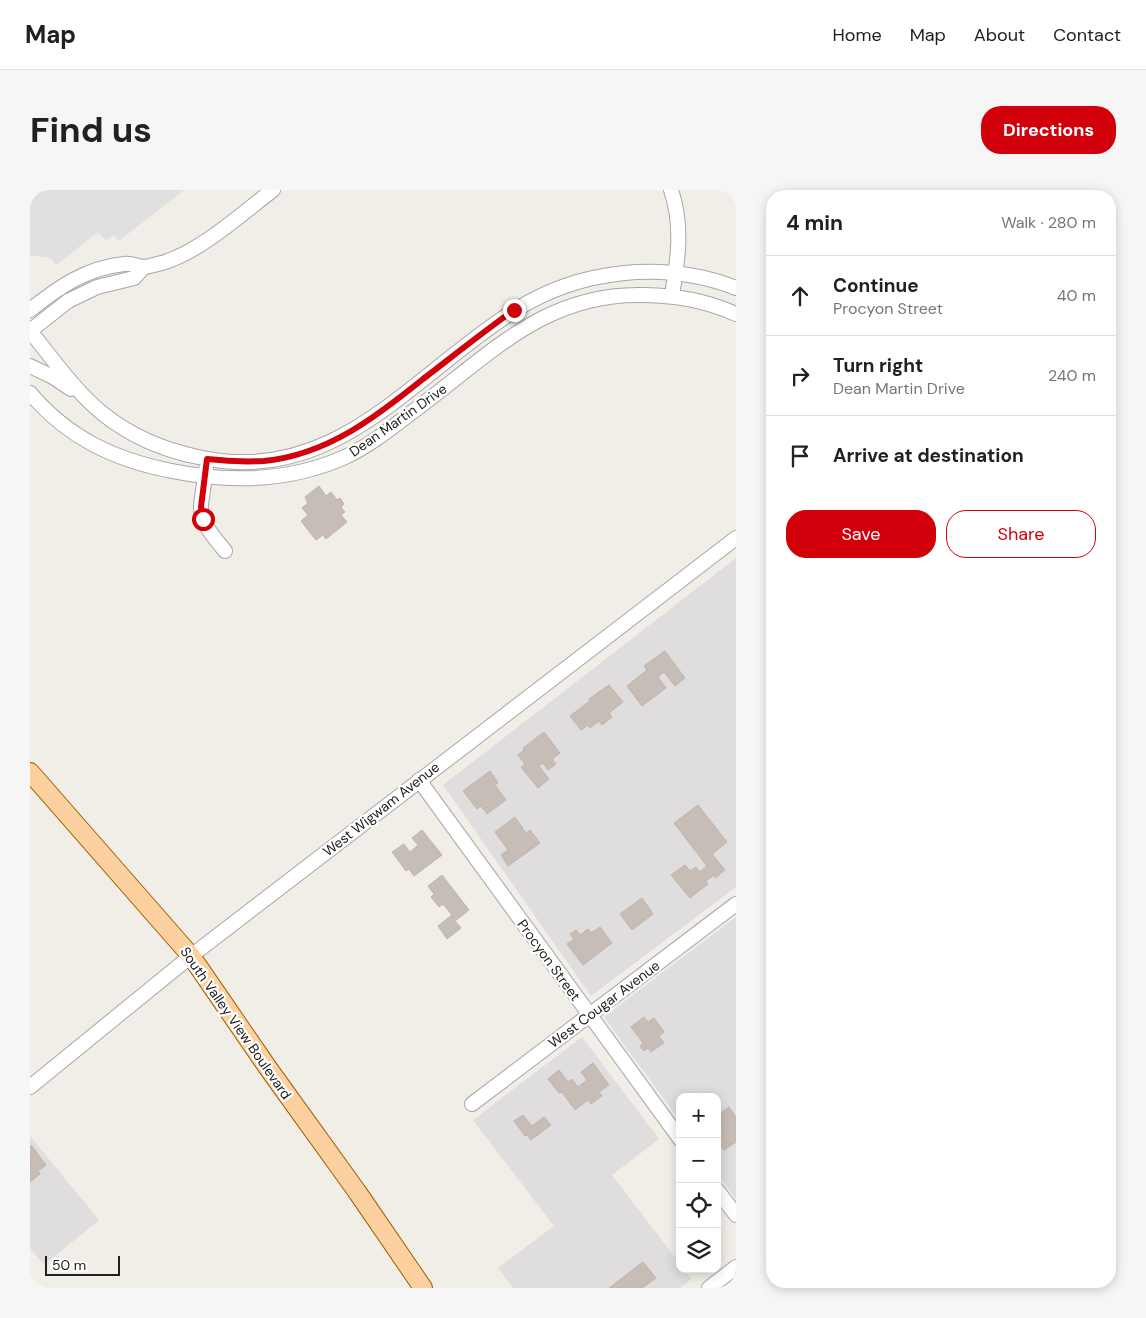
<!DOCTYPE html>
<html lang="en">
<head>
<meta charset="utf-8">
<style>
	:root { --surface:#fff; --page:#f6f6f6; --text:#202124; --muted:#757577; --line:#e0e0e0; --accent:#d1000b }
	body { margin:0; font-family:"DM Sans",sans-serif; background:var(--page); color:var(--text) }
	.controls { position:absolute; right:15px; bottom:15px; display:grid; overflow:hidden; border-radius:10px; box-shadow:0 2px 12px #0003 }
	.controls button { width:45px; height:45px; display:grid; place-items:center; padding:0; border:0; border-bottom:1px solid var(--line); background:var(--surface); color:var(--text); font:25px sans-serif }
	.scale { position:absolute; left:15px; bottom:12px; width:75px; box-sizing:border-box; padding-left:5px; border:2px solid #202020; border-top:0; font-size:14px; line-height:18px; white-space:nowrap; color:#202020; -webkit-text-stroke:4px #fff; paint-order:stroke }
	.stop { position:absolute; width:15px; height:15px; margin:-11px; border:4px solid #d1000b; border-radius:50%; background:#fff }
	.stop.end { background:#d1000b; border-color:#fff; box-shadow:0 1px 5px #0008 }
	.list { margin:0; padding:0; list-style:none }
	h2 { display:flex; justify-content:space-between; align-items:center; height:65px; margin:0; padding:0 20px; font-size:21px }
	h2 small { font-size:16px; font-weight:400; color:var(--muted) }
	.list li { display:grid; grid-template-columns:32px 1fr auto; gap:15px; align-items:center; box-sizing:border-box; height:80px; padding:0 20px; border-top:1px solid var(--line) }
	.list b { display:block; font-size:19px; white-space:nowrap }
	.list p { margin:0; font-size:16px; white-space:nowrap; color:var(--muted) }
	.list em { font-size:16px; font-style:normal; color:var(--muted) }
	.actions { display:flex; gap:10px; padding:15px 20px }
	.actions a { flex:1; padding:11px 0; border:1px solid var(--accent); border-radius:20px; text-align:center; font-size:18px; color:var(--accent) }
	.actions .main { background:var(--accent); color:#fff }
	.icon { flex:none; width:28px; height:28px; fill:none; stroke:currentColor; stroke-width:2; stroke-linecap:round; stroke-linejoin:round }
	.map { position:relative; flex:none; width:706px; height:1098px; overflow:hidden; border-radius:20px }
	header { display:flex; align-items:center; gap:30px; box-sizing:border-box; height:70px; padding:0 25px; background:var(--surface); border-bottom:1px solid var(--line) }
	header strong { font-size:24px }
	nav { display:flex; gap:28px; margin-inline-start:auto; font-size:18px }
	.intro { display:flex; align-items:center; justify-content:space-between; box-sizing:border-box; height:120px; padding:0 30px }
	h1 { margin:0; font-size:35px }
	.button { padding:12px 22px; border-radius:20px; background:var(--accent); color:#fff; font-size:18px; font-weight:700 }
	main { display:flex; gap:30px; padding:0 30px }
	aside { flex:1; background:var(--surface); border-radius:20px; box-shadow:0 2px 12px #0003 }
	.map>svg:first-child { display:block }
	.residential { fill:#dfddde }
	.parking { fill:#e0e0e0 }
	.building { fill:#c6bdb6; stroke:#c3b3a9 }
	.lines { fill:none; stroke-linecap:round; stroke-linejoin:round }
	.minor-casing { stroke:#a7a7a7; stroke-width:16 }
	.major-casing { stroke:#9d6100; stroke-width:20 }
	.minor { stroke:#fff; stroke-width:14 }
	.major { stroke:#fdd0a0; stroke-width:18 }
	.route { stroke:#d1000b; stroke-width:6 }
	.labels { text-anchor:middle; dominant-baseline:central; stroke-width:4.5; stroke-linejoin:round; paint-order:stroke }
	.street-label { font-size:14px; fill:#202020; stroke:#fff }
</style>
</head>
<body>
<header>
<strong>Map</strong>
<nav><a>Home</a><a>Map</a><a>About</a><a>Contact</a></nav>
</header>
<div class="intro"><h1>Find us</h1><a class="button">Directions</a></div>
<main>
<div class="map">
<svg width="706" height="1098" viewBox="0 0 706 1098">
	<rect width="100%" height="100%" fill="#f1ede7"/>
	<g class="residential">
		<path d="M706,368V697L561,806L413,595Z"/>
		<path d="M706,727V1009L687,983V907H650V931L574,827Z"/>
		<path d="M552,847L629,949L582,985L650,1074V1079H653L661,1089L650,1098H483L468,1078L524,1036L443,930Z"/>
		<path d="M0,946L69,1030L14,1075L0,1058Z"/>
	</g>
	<path class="parking" d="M0,0H154L89,51L84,45L76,51L68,42L26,75L21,68L0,65Z"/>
	<g class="building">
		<path d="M289,296L296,306L301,302L307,310L310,308L314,314L311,317L315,322L311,325L317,332L296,349L293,345L286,350L271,331L278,325L272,318L278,313L275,307Z"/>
		<path d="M635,461L655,488L645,496L634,482L628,487L636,498L612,516L597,496L617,480L614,476Z"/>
		<path d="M579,495L593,512L579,523L582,527L572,535L569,531L560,538L558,535L551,540L540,526L560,511L559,509Z"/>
		<path d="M514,542L530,563L522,569L526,574L518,580L513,573L509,576L519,589L508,598L491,577L495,574L488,565L494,560L493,558Z"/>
		<path d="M460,581L468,593L465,595L476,610L457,624L451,616L447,619L433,601Z"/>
		<path d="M668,615L697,652L682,664L695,680L685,688L684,685L676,691L678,694L660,708L641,685L655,675L660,681L666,677L670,682L677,676L644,633Z"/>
		<path d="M485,627L496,643L500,640L510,653L478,676L471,665L478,660L465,642Z"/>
		<path d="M392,640L412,665L384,686L379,679L376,681L362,662L374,654L380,662L388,655L382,648Z"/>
		<path d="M412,685L439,720L425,731L431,738L417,749L408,736L422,725L413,714L409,717L401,707L404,704L398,696Z"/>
		<path d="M612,708L623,724L602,740L590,724Z"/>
		<path d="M570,737L582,753L553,775L537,754L544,749L540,744L546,740L550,745L558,739L561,743Z"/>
		<path d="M614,827L618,832L624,828L634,842L629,846L634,853L621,862L618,858L614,861L610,856L613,853L601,837Z"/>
		<path d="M563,873L579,895L569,902L572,906L561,914L558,910L545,920L532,902L529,903L518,889L529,880L538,892L542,889L548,897L557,890L551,882Z"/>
		<path d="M699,917L706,927V952L694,960L687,951V949L693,945L689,940L687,942V926Z"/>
		<path d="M493,925L502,936L514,927L521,935L501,950L497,945L495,946L484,931Z"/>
		<path d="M1,955L16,975L8,981L10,984L0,992Z"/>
		<path d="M613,1072L626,1088L612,1098H579Z"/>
	</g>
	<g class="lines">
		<defs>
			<g id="minor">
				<path d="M641,0C653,35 648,70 642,105"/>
				<path d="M0,120C29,97 56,78 94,74C101,73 107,76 113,77C119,77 126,74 132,73C170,62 211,24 243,0"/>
				<path d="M0,141C23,169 44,200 72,223C99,245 134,260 168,267C305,298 382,185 484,121C549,79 634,70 706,98"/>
				<path d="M0,141L38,111L67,97L104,88L114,77"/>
				<path d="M0,176L23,187L41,199"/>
				<path d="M0,203C38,248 85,270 142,281C201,293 259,292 315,267C339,256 360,239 381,223C457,168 513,102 614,105C648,106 674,110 706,124"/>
				<path d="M176,279C175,291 172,303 171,316C170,333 185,348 195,361"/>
				<path d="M389,590L650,949"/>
				<path d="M0,897L161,766L706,348"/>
				<path d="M442,914L706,714"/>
				<path d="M687,1000L706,1025"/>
				<path d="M679,1098L706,1077"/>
			</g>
			<path id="major" d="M0,582L161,766L238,878L328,1003L393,1098"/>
		</defs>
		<use href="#minor" class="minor-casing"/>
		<use href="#major" class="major-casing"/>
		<use href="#minor" class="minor"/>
		<use href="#major" class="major"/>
	</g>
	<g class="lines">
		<path class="route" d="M173,329L171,317L177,269C195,271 215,272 234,271C297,265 346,227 393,189C423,166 453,142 484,120"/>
	</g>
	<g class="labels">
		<g class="street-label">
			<text transform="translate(368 230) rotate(-35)">Dean Martin Drive</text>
			<text transform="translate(351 619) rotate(-38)">West Wigwam Avenue</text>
			<text transform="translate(519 770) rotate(54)">Procyon Street</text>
			<text transform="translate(574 814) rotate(-37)">West Cougar Avenue</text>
			<text transform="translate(206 833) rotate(55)">South Valley View Boulevard</text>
		</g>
	</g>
</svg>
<div class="controls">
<button>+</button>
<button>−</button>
<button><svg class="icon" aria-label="locate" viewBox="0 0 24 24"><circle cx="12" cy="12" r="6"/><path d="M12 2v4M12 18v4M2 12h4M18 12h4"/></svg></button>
<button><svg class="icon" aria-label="layers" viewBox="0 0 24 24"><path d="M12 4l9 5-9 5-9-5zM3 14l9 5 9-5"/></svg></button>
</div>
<div class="scale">50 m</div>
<div class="stop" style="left:173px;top:329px"></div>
<div class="stop end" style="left:484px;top:120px"></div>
</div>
<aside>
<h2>4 min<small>Walk · 280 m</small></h2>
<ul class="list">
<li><svg class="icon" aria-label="ahead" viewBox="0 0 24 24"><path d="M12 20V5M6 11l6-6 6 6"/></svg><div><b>Continue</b><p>Procyon Street</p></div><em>40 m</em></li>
<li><svg class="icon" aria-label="right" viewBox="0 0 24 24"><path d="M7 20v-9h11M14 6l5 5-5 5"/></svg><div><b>Turn right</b><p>Dean Martin Drive</p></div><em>240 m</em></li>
<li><svg class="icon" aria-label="arrive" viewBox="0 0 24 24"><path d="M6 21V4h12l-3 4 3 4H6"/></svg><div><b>Arrive at destination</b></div></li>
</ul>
<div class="actions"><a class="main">Save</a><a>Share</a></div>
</aside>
</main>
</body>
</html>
